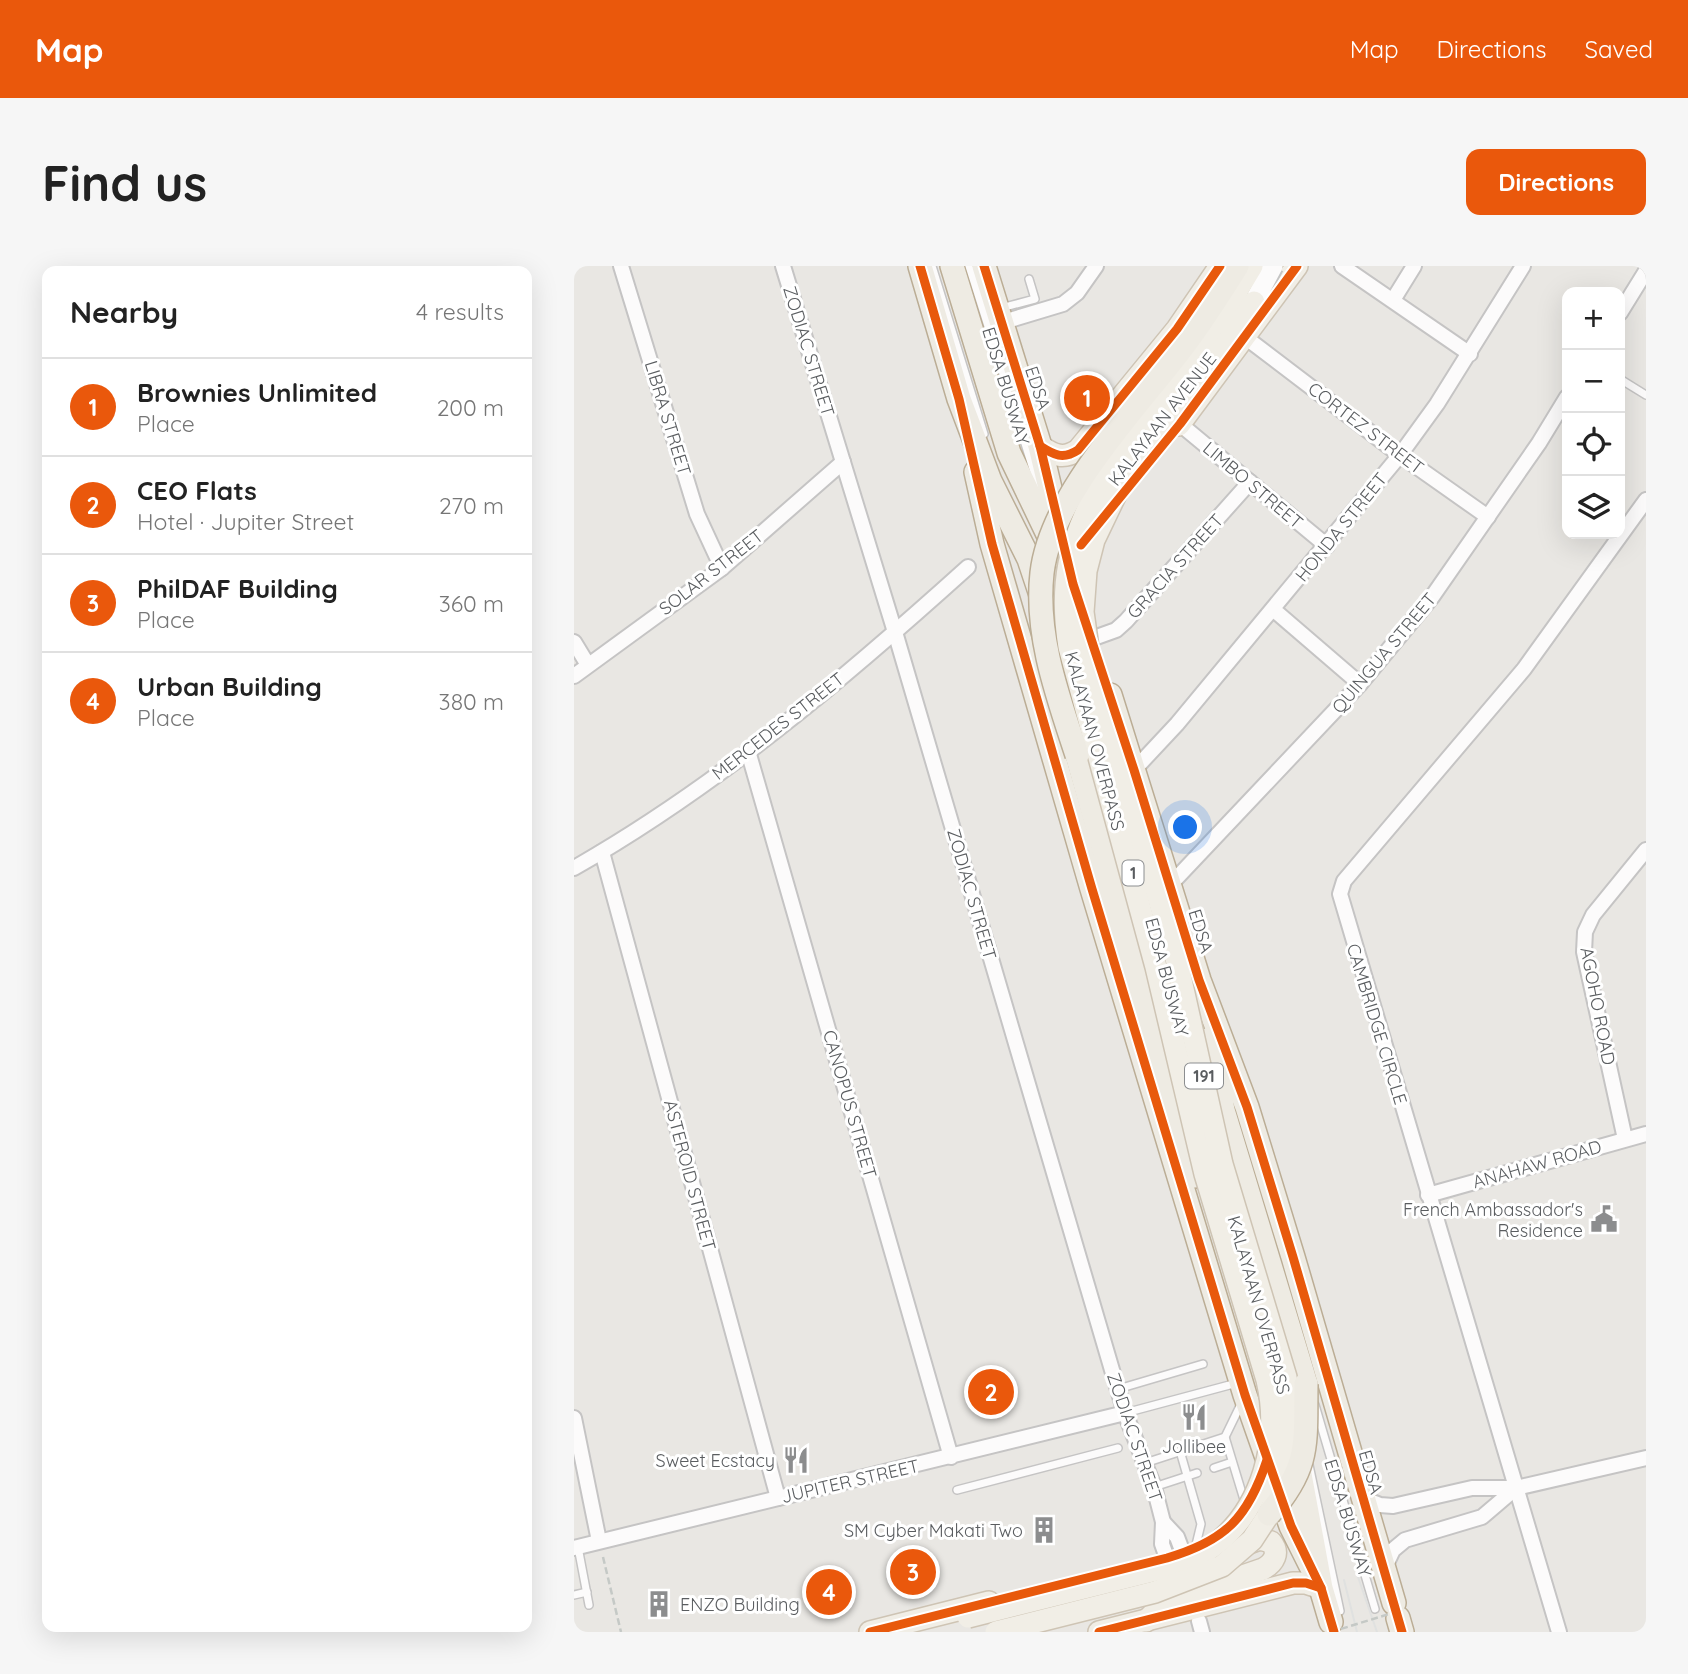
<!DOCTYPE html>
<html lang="en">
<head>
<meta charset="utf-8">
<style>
	:root { --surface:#fff; --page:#f6f6f6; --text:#222; --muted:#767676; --line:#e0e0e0; --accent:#ea580c }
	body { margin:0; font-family:Quicksand,sans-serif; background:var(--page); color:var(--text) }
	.controls { position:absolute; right:21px; top:21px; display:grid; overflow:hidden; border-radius:14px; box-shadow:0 7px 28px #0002 }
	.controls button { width:63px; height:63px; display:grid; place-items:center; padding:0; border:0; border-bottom:2px solid var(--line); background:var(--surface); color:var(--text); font:35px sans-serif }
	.you { position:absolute; left:612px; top:562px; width:24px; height:24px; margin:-18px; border:5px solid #fff; border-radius:50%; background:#1a73e8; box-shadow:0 0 0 10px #1a73e833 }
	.badge { display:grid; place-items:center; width:46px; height:46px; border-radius:50%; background:var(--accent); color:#fff; font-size:23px; font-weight:700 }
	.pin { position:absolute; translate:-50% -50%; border:4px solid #fff; box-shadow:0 2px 7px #0006 }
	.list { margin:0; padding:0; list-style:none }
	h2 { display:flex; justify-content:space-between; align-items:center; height:91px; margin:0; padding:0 28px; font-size:30px }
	h2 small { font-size:23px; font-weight:400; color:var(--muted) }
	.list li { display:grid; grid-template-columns:46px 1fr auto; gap:21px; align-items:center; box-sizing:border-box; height:98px; padding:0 28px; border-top:2px solid var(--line) }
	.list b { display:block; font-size:26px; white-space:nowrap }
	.list p { margin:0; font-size:23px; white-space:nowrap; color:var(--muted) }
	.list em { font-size:23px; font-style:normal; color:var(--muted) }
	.icon { flex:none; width:38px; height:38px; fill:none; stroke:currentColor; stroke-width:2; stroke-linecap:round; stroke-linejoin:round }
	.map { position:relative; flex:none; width:1072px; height:1366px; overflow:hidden; border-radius:14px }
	header { display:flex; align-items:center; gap:42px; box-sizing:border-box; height:98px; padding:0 35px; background:var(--accent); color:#fff }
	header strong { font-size:33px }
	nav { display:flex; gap:38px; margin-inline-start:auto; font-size:24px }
	.intro { display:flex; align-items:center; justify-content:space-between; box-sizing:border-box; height:168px; padding:0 42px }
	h1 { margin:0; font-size:49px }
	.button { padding:18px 32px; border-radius:14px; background:var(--accent); color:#fff; font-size:24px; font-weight:700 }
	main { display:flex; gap:42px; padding:0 42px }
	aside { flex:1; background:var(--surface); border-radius:14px; box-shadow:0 7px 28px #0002 }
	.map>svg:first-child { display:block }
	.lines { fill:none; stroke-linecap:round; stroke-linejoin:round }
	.service-casing { stroke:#c5c4c4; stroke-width:10 }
	.minor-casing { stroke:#c5c4c4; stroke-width:18 }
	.primary-casing { stroke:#cec4b4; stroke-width:24 }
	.trunk-casing { stroke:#bbad95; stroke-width:26 }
	.path { stroke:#c5c9c6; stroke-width:2.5; stroke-dasharray:7 3.5; stroke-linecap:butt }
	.service { stroke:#fcfbfb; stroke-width:7 }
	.minor { stroke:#fcfbfb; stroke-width:14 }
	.primary { stroke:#f1eee6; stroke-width:21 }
	.trunk { stroke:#eeebe3; stroke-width:23 }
	.tram { stroke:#e0e1e0; stroke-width:2 }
	.secondary-bridge-casing { stroke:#c4c4c4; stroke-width:23; stroke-linecap:butt }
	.primary-bridge-casing { stroke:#cec4b4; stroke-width:24; stroke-linecap:butt }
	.trunk-bridge-casing { stroke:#bbad95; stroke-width:26; stroke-linecap:butt }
	.path-bridge { stroke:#c5c9c6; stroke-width:2.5; stroke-dasharray:7 3.5; stroke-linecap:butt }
	.secondary-bridge { stroke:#fcfbfb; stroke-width:19 }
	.primary-bridge { stroke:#f1eee6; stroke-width:21 }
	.trunk-bridge { stroke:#eeebe3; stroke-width:23 }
	.cycleway-casing { stroke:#fff; stroke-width:13 }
	.cycleway { stroke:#e8590c; stroke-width:9 }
	.labels { text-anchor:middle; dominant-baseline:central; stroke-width:6; stroke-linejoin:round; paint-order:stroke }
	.shield { fill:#fff; stroke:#8c8e90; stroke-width:2 }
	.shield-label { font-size:16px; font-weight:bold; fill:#5a5d60 }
	.street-label { font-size:18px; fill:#5a5d60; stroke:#fff }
	.poi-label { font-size:18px; fill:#5a5d60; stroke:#fff; text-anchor:end }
</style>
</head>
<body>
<header>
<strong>Map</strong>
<nav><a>Map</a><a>Directions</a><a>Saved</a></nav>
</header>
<div class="intro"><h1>Find us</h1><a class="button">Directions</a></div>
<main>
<aside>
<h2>Nearby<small>4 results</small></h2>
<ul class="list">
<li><span class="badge">1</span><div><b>Brownies Unlimited</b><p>Place</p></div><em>200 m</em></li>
<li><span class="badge">2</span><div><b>CEO Flats</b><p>Hotel · Jupiter Street</p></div><em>270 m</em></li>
<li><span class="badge">3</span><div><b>PhilDAF Building</b><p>Place</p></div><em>360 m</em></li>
<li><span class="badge">4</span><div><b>Urban Building</b><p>Place</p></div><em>380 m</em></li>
</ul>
</aside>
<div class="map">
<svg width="1072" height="1366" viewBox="0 0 1072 1366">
	<rect width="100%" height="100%" fill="#e9e7e3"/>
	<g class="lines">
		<defs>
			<g id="service">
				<path d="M358,0L410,168"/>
				<path d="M395,0L465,222"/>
				<path d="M427,42L461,33L455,13"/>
				<path d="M1046,113L1072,129"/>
				<path d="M544,1123L629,1098"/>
				<path d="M741,1139L801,1343"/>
				<path d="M551,1147L663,1117"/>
				<path d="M651,1171L671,1237"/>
				<path d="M606,1185L627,1258L621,1283"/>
				<path d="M571,1197L651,1171L668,1136"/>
				<path d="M735,1199L766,1345"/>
				<path d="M640,1202L658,1196"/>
				<path d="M580,1221L623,1207"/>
				<path d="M383,1224L544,1182"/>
				<path d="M4,1281L15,1339"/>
				<path d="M0,1329L13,1326"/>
			</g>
			<g id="minor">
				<path d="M47,0L123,248L148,302"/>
				<path d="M209,0L321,366L538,1104L551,1147L580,1221L589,1256L588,1278L593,1292"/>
				<path d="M768,0L896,88"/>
				<path d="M819,34L840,0"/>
				<path d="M1046,47L1072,5"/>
				<path d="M426,57L489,38L503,27L522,0"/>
				<path d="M671,71L826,189L914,251"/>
				<path d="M606,158L753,280"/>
				<path d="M700,344L786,418"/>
				<path d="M517,373L542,364L552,355L676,216"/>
				<path d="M0,376L14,399"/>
				<path d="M0,410L148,302L269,196"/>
				<path d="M174,485L377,1191"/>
				<path d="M560,504L603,458L826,189L863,138L949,0"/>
				<path d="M28,586L204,1232"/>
				<path d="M0,602C144,520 272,411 394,301"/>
				<path d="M596,619L786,418L858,331L965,177L993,131"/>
				<path d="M1051,873L1010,686L1011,666L1019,649L1072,584"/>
				<path d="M854,929L1072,868"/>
				<path d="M0,1152L25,1275"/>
				<path d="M788,1232L806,1239L819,1240L898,1222H942L1072,1192"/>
				<path d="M589,1256L603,1271L609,1287"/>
				<path d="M0,1282L551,1147"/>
				<path d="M810,1303L819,1284L831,1274L908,1251L942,1222"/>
				<path d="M625,1355L628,1366"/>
				<path d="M985,1366L766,628L770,615L950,403L1072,234"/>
			</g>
			<g id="primary">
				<path d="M605,159L723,0"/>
				<path d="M466,180C480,189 489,194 504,184L603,63L646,0"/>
				<path d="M572,1355L588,1339L596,1335L689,1303C700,1297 706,1287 697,1276L686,1273L664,1281"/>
				<path d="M296,1366L415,1336"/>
				<path d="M525,1366L719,1317H732L747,1322"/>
			</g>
			<g id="trunk">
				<path d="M346,0L385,133L416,215L455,293L494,410"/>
				<path d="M378,0L435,187L484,289"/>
				<path d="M410,0L466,180L496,307"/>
				<path d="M402,206L418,278L518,623L671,1129L717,1260L737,1300"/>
				<path d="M536,429L625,714L673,841L719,991L820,1337"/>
				<path d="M503,489L621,910"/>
				<path d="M636,773L649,844L732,1118"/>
				<path d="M723,1192L747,1322L757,1356"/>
				<path d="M824,1352L828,1366"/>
			</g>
		</defs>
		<use href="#service" class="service-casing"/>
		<use href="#minor" class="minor-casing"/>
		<use href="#primary" class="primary-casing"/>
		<use href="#trunk" class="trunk-casing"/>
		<path class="path" d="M29,1291L47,1366"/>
		<use href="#service" class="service"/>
		<use href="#minor" class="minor"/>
		<use href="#primary" class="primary"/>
		<use href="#trunk" class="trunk"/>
		<g class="tram">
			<path d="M783,1308L803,1366"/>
			<path d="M770,1314L783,1366"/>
		</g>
		<defs>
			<path id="secondary-bridge" d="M680,36L699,0"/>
			<g id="primary-bridge">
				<path d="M394,1351L598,1300C612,1295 626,1290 638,1281C689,1244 707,1174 693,1114L631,908L582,701L495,381C485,317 495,276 525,220L640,63L678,0"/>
				<path d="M422,1366L581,1326L648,1300L678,1274L695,1248L710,1210L714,1186L717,1143L712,1111L648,898L603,696L516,396L509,346L512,305L520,274L543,226L655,74L680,36"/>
			</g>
			<g id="trunk-bridge">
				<path d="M503,489C484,431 461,369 468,307C477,228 563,142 610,79C629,54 646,27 663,0"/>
				<path d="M695,1248C737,1200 731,1177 732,1118"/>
			</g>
		</defs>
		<use href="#secondary-bridge" class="secondary-bridge-casing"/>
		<use href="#primary-bridge" class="primary-bridge-casing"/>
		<use href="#trunk-bridge" class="trunk-bridge-casing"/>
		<path class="path-bridge" d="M757,1366L828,1344"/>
		<use href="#secondary-bridge" class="secondary-bridge"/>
		<use href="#primary-bridge" class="primary-bridge"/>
		<use href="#trunk-bridge" class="trunk-bridge"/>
		<defs>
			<g id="cycleway">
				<path d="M346,0L385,133L418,278L518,623L671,1129L717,1260L747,1322L760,1366"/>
				<path d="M410,0L466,180L499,318L560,504L625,714L673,841L719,991L828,1366"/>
				<path d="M466,180C480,189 489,194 504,184L603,63L646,0"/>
				<path d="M507,279L606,158L723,0"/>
				<path d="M296,1366L593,1292C651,1275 674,1252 693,1194"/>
				<path d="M525,1366L719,1317H732L747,1322"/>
			</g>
		</defs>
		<use href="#cycleway" class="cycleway-casing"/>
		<use href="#cycleway" class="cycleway"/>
	</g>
	<defs>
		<symbol id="civic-bare" viewBox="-9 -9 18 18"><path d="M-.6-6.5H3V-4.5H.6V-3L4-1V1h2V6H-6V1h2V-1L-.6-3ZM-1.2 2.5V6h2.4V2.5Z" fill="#8c8d8e" stroke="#fff" stroke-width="2.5" paint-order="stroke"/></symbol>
		<symbol id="restaurant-bare" viewBox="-9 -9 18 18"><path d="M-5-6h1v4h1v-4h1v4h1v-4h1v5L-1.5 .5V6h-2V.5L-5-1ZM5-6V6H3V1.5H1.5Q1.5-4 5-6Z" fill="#8c8d8e" stroke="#fff" stroke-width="2.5" paint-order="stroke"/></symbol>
		<symbol id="building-bare" viewBox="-9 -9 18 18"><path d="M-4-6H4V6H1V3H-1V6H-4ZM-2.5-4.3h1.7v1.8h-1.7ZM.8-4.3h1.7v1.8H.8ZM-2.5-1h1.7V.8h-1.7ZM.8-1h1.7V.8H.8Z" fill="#8c8d8e" stroke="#fff" stroke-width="2.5" paint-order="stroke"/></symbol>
	</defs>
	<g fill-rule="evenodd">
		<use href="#civic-bare" x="1011" y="934" width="38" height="38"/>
		<use href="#restaurant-bare" x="601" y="1132" width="38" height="38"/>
		<use href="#restaurant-bare" x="203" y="1175" width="38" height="38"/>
		<use href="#building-bare" x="451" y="1245" width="38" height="38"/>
		<use href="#building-bare" x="66" y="1319" width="38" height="38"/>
	</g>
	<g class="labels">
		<g class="shield">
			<rect x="548.5" y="594.5" width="21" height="25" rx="5"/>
			<rect x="611" y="797.5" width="38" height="25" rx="5"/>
		</g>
		<g class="shield-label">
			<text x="559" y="607">1</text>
			<text x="630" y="810">191</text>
		</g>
		<g class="street-label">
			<text transform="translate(235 85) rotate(73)">ZODIAC STREET</text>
			<text transform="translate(432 120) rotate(73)">EDSA BUSWAY</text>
			<text transform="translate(464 122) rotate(72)">EDSA</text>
			<text transform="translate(94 152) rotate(73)">LIBRA STREET</text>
			<text transform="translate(588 153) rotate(-52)">KALAYAAN AVENUE</text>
			<text transform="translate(792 162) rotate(37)">CORTEZ STREET</text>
			<text transform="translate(679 219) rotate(40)">LIMBO STREET</text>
			<text transform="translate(767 261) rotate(-51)">HONDA STREET</text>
			<text transform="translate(601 300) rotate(-48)">GRACIA STREET</text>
			<text transform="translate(137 306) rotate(-38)">SOLAR STREET</text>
			<text transform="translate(810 387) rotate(-50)">QUINGUA STREET</text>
			<text transform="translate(204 460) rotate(-38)">MERCEDES STREET</text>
			<text transform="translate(521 475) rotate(75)">KALAYAAN OVERPASS</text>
			<text transform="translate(398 628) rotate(74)">ZODIAC STREET</text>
			<text transform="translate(627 665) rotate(73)">EDSA</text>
			<text transform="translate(593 711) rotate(75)">EDSA BUSWAY</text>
			<text transform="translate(1024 740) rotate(79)">AGOHO ROAD</text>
			<text transform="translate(803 758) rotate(73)">CAMBRIDGE CIRCLE</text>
			<text transform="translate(276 838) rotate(74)">CANOPUS STREET</text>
			<text transform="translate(963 898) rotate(-16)">ANAHAW ROAD</text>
			<text transform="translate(116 909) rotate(75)">ASTEROID STREET</text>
			<text transform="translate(685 1039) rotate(74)">KALAYAAN OVERPASS</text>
			<text transform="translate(561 1171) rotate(71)">ZODIAC STREET</text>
			<text transform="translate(797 1206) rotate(74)">EDSA</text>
			<text transform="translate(276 1215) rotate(-13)">JUPITER STREET</text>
			<text transform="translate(774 1252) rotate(73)">EDSA BUSWAY</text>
		</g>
		<g class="poi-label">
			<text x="1009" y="943">French Ambassador's<tspan x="1009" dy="21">Residence</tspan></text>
			<text x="620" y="1180" text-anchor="middle">Jollibee</text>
			<text x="201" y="1194">Sweet Ecstacy</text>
			<text x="449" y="1264">SM Cyber Makati Two</text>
			<text x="106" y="1338" text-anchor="start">ENZO Building</text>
		</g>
	</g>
</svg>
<div class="controls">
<button>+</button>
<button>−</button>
<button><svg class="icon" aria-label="locate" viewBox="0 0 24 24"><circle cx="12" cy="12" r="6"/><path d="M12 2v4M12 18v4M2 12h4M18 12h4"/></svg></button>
<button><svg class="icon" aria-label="layers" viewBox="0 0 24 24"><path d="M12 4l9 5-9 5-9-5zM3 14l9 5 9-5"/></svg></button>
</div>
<div class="you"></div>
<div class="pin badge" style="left:513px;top:132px">1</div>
<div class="pin badge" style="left:417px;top:1126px">2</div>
<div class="pin badge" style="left:339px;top:1306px">3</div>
<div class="pin badge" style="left:255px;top:1326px">4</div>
</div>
</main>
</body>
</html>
